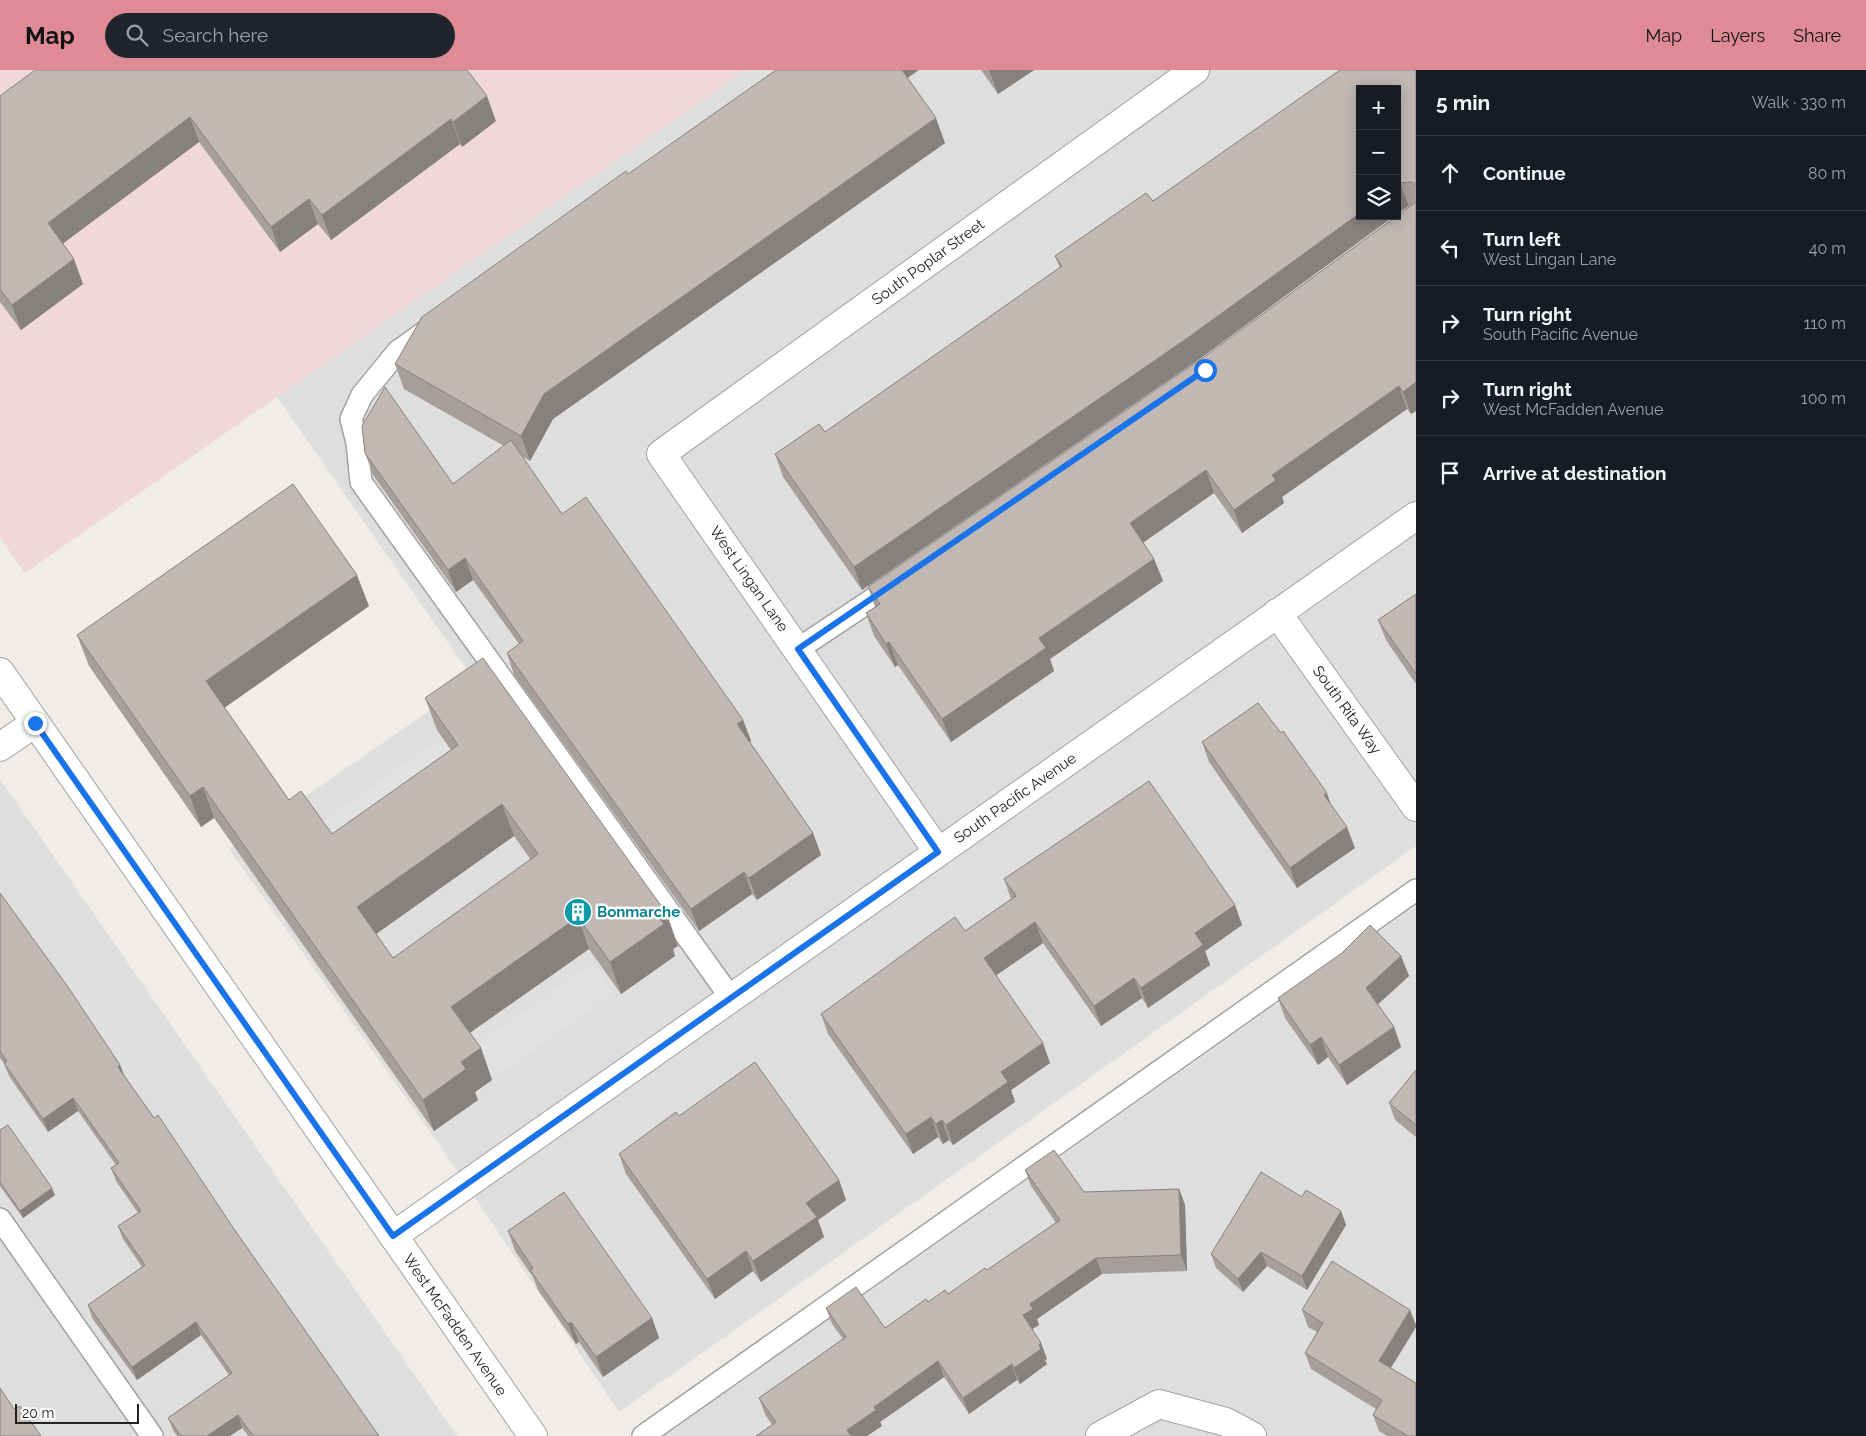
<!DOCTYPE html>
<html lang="en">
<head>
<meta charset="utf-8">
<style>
	:root { --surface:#171b24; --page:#20242c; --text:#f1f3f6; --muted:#9ea1a6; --line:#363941; --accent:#de8b95 }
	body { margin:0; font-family:Raleway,sans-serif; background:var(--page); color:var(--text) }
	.controls { position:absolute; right:15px; top:15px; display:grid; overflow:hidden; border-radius:0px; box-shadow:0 2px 12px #0003 }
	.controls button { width:45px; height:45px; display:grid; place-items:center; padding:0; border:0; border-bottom:1px solid var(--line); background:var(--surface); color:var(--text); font:25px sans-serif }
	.scale { position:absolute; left:15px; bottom:12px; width:124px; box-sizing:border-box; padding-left:5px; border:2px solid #212121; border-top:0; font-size:14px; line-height:18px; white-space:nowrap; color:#212121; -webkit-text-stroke:4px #fff; paint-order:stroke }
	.stop { position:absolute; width:15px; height:15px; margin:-11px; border:4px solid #1a73e8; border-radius:50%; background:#fff }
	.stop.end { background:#1a73e8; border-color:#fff; box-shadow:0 1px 5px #0008 }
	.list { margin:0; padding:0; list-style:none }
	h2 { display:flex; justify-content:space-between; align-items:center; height:65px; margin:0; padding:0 20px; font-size:21px }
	h2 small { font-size:16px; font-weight:400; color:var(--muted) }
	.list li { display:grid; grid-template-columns:32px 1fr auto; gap:15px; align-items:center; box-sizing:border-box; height:75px; padding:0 20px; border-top:1px solid var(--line) }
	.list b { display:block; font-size:19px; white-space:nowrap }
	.list p { margin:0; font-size:16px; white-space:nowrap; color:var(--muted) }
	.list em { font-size:16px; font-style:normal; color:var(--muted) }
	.icon { flex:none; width:28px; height:28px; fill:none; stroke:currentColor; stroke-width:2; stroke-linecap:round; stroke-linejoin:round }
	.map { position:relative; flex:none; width:1416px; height:1366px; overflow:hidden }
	header { display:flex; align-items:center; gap:30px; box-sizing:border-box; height:70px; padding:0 25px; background:var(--accent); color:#111 }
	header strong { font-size:24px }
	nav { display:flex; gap:28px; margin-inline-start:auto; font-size:18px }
	.search { width:350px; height:45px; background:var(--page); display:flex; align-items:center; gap:12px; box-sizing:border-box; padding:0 18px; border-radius:28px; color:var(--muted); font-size:19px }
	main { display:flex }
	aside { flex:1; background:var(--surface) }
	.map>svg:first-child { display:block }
	.residential { fill:#dfdede; fill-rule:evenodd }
	.commercial { fill:#f0d8da }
	.parking { fill:#e1e1e1 }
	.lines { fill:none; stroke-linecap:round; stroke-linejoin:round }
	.service-casing { stroke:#a2a2a2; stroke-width:24 }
	.minor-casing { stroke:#a2a2a2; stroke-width:30 }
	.tertiary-casing { stroke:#a2a2a2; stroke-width:30 }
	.service { stroke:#fff; stroke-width:21 }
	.minor { stroke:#fff; stroke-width:28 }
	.tertiary { stroke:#fff; stroke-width:28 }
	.wall { fill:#a69e9b; fill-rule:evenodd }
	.shaded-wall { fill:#87817e }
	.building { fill:#c1b8b4; stroke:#87817e; fill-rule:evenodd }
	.route { stroke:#1a73e8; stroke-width:6 }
	.labels { text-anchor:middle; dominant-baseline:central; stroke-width:5; stroke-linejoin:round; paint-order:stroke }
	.street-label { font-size:15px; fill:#212121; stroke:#fff }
	.culture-label { font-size:15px; font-weight:bold; fill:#0d838f; stroke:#fff; text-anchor:start }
</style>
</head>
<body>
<header>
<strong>Map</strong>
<div class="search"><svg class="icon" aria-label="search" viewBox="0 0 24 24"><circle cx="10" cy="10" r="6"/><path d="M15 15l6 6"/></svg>Search here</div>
<nav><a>Map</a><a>Layers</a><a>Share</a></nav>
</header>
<main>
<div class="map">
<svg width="1416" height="1366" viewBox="0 0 1416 1366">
	<rect width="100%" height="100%" fill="#f0ede8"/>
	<g class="residential">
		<path d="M746,0H1416V776L619,1342L443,1080L229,779L474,610L277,327ZM1360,19H1397V146H1360Z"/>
		<path d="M0,709L457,1366H0Z"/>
		<path d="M1416,836V1366H664Z"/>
	</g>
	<path class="commercial" d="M0,0H746L25,503L0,468Z"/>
	<g class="parking">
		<path d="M437,670L459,702L339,786L323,752Z"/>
		<path d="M593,893L614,923L494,1008L473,977Z"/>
	</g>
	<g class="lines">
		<defs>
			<g id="service">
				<path d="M429,259L398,281L362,325L351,349L357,373L361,412L731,928"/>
				<path d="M798,579L897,513"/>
				<path d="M0,1149L152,1366"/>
				<path d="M643,1366L1416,820"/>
			</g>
			<g id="minor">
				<path d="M1277,543L1416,737"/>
				<path d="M0,677L35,653"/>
				<path d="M938,782L661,384L1195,0"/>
				<path d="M393,1166L1416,446"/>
				<path d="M1100,1366L1159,1334L1226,1352L1252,1366"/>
			</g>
			<path id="tertiary" d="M0,602L533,1366"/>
		</defs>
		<use href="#service" class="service-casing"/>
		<use href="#minor" class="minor-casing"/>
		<use href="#tertiary" class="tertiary-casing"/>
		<use href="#service" class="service"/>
		<use href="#minor" class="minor"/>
		<use href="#tertiary" class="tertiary"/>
	</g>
	<g class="wall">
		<path d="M981,0H1034L998,24Z"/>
		<path d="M1416,0V341L1411,344L1407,339L1282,427L1284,433L1242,463L1214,423L1143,473L1154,489L1163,511L1050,589L1054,601L951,672L898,595L895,597L874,566L866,543L875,537L868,517L1204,287L1412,135L1360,146H1394L1198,290L862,520L783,407L775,384L825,362L1060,198L1055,186L1153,131Z"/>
		<path d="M907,8L945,73L553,349L530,391L521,386L562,444L743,650L751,671L750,672L813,763L821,785L757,830L752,824L699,861L514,605L507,583L519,574L473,510L456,522L373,405L365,383L453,414L504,376L404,319L395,294L628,104Z"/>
		<path d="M0,26L496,51L462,77L460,74L331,170L318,154L280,182L199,72L63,173L83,214L21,260L0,232Z"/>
		<path d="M1416,524V614L1386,570L1378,550Z"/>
		<path d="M369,536L224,638L289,730L332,764L451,680L437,660L425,628L678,876L673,879L675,886L621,924L589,879L470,963L481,978L492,1010L475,1022L478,1030L434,1061L214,748L201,757L89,596L77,565ZM514,766L531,790L393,888L376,864Z"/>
		<path d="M1202,672L1331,735L1355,778L1297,818L1209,692Z"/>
		<path d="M1004,809L1235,835L1242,855L1205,881L1210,895L1148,938L1142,928L1101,956L1043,873L996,905L1050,993L1011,1020L1015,1032L953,1075L949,1070L943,1074L938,1067L913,1084L828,964L821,944L965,861L1011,829Z"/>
		<path d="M0,823L120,995L125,1007L154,1048L234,1159L379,1366H248L242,1358L230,1366H177L173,1360L168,1348L229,1305L201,1265L137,1310L92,1248L88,1235L142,1197L123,1169L118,1156L138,1143L116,1111L111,1098L116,1095L78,1041L48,1062L9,1006L4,993L0,988Z"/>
		<path d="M1401,886L1409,906L1378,934L1394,957L1401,977L1347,1015L1328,987L1318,995L1285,948L1278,928Z"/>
		<path d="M1416,1000V1067L1395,1050L1389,1033Z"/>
		<path d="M679,1046L839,1110L846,1130L818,1150L824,1167L761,1212L753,1201L715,1229L626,1104L619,1084Z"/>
		<path d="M0,1060L55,1125L23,1148L0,1116Z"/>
		<path d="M1025,1100L1084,1122L1179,1119L1185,1135L1187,1201L1102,1204L1037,1249L1039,1255L1032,1259L1041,1273L1047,1289L1045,1290L1047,1294L1020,1314L1017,1310L969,1344L944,1307L880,1352L882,1356L772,1355L765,1344L759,1328L843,1269L832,1254L826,1238L885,1258L928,1232L948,1224L987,1200L1056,1153L1031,1116Z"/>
		<path d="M1302,1127L1341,1141L1346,1155L1307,1220L1267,1196L1243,1222L1216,1198L1211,1184Z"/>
		<path d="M508,1161L652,1248L659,1268L603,1307L579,1272L576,1274L538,1220L533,1207L515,1181Z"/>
		<path d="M1302,1240L1416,1255V1257L1391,1298L1416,1366H1387L1379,1361L1373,1345L1376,1339L1311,1299L1305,1283L1317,1262L1308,1257Z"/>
	</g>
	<g class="shaded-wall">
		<path d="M898,0H919L902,12Z"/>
		<path d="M989,0H1034L998,24Z"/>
		<path d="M487,26L496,51L462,77L453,52Z"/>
		<path d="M190,47L199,72L57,178L48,153Z"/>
		<path d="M936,48L945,73L553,349L530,391L521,366L544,324Z"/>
		<path d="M451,49L460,74L331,170L322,145Z"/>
		<path d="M1400,113L1409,136L1397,144V115Z"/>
		<path d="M309,129L318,154L280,182L271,157Z"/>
		<path d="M1360,143V146H1394L1198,290L862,520L854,497Z"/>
		<path d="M74,189L83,214L21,260L12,235Z"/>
		<path d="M1416,312V341L1411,344L1403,322Z"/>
		<path d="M1399,316L1407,339L1282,427L1284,433L1242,463L1234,440L1272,405Z"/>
		<path d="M1206,400L1214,423L1138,476L1130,453Z"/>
		<path d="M465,488L473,510L456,522L448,500Z"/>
		<path d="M1154,489L1163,511L1050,589L1054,601L951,672L942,649L1039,568Z"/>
		<path d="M357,505L369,536L217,643L206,611Z"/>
		<path d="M889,572L898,595L895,597L886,574Z"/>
		<path d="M743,650L751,671L745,676L737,654Z"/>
		<path d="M203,717L214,748L201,757L190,726Z"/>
		<path d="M1327,723L1334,744L1324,725Z"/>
		<path d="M502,734L514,766L369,869L357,837Z"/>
		<path d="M1347,757L1355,778L1297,818L1290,798Z"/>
		<path d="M813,763L821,785L757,830L749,808Z"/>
		<path d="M744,802L752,824L699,861L691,839Z"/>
		<path d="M1235,835L1242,855L1205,881L1210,895L1148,938L1141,918L1195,863Z"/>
		<path d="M667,844L678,876L673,879L675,886L621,924L610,892L660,849Z"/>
		<path d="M578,847L589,879L462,968L451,937Z"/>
		<path d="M1035,852L1043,873L991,909L984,888Z"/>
		<path d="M1401,886L1409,906L1374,938L1366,918Z"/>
		<path d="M1134,908L1142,928L1101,956L1094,936Z"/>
		<path d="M1394,957L1401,977L1347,1015L1339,995Z"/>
		<path d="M1321,967L1328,987L1318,995L1310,975Z"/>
		<path d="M1043,973L1050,993L1011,1020L1015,1032L953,1075L946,1055L1001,1002Z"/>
		<path d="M481,978L492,1010L475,1022L478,1030L434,1061L423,1030L461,992Z"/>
		<path d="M120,995L125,1008L118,997Z"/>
		<path d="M73,1028L78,1041L48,1062L43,1049Z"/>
		<path d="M931,1047L938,1067L913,1084L906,1064Z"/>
		<path d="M942,1050L949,1070L943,1074L936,1054Z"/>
		<path d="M839,1110L846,1130L818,1150L824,1167L761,1212L753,1191L806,1133Z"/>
		<path d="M52,1118L55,1125L23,1148L20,1141Z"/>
		<path d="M1179,1119L1185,1135L1187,1201L1181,1185Z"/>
		<path d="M1341,1141L1346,1155L1307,1220L1302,1206Z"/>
		<path d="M746,1181L753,1201L715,1229L707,1209Z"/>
		<path d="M1261,1182L1267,1196L1243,1222L1238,1209Z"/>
		<path d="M1096,1188L1102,1204L1037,1249L1039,1255L1029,1261L1023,1245L1030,1234Z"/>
		<path d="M1410,1240L1416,1255V1257L1385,1307L1379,1291Z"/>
		<path d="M652,1248L659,1268L603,1307L596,1287Z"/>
		<path d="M196,1252L201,1265L137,1310L132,1297Z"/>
		<path d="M571,1252L579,1272L576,1274L568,1254Z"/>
		<path d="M1041,1273L1047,1289L1045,1290L1047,1294L1020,1314L1014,1298Z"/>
		<path d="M938,1291L944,1307L880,1352L882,1356L867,1366H849L847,1360L874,1337Z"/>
		<path d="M1012,1294L1017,1310L969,1344L963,1328Z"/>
		<path d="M238,1345L242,1358L230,1366H207Z"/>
	</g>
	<g class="building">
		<path d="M35,0H467L487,26L453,52L451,49L322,145L309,129L271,157L190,47L48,153L74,189L12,235L0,219V26Z"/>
		<path d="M776,0H902L936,48L544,324L521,366L395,294L422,247L626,101L628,104Z"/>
		<path d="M1340,0H1416V115L1412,112L1400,113L1397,115V19H1360V143L1189,267L854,497L775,384L819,354L825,362L1062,196L1055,186L1146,123L1153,131Z"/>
		<path d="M1416,132V312L1403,322L1399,316L1272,405L1276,410L1234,440L1206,400L1130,453L1154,489L1039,568L1046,578L942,649L889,572L886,574L866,543L880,534L868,517L1204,287Z"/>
		<path d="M385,317L453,414L511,370L562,444L586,427L743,650L737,654L813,763L749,808L744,802L691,839L507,583L523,571L465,488L448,500L365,383L362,356Z"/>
		<path d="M293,414L357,505L206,611L289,730L301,721L332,764L458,675L425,628L483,588L667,844L660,849L664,854L610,892L578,847L451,937L481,978L461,992L466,999L423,1030L203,717L190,726L77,565ZM502,734L538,784L393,888L357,837Z"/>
		<path d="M1416,524V604L1378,550Z"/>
		<path d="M1258,633L1281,663L1283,661L1327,723L1324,725L1347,757L1290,798L1202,672Z"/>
		<path d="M1149,711L1235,835L1195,863L1203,875L1141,918L1134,908L1094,936L1035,852L984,888L1043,973L1001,1002L1008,1012L946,1055L942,1050L936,1054L931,1047L906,1064L821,944L955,847L965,861L1016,826L1004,809Z"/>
		<path d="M0,823L68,917L120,995L118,997L154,1048L158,1045L234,1159L379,1366H253L238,1345L207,1366H181L168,1348L232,1303L196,1252L132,1297L88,1235L145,1195L118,1156L141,1141L111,1098L119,1093L73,1028L43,1049L4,993L7,991L0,981Z"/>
		<path d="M1370,855L1401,886L1366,918L1394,957L1339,995L1321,967L1310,975L1278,928L1342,883Z"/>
		<path d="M755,992L839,1110L806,1133L817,1147L753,1191L746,1181L707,1209L619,1084L676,1042L679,1046Z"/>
		<path d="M1416,1000V1055L1389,1033Z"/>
		<path d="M8,1055L52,1118L20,1141L0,1112V1060Z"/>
		<path d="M1054,1080L1084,1122L1179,1119L1181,1185L1096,1188L1030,1234L1033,1239L1023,1245L1041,1273L1039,1275L1041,1279L1014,1298L1012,1294L963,1328L938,1291L874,1337L876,1340L847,1360L851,1366H756L776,1352L759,1328L846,1267L826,1238L856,1217L885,1258L926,1229L928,1232L945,1220L948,1224L985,1198L987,1200L1060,1150L1025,1100Z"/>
		<path d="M1261,1102L1302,1127L1306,1120L1341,1141L1302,1206L1261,1182L1238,1209L1211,1184Z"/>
		<path d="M564,1122L652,1248L596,1287L571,1252L568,1254L530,1200L533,1198L508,1161Z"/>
		<path d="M1332,1191L1410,1240L1379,1291L1416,1313V1366H1408L1373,1345L1382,1330L1305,1283L1323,1253L1302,1240Z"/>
		<path d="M0,1318L14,1339L20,1336L41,1366H0Z"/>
	</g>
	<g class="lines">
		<path class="route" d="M35,653L393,1166L938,782L798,579L1205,300"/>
	</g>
	<defs>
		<symbol id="building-disc" viewBox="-11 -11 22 22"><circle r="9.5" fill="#0f9aa8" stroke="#fff"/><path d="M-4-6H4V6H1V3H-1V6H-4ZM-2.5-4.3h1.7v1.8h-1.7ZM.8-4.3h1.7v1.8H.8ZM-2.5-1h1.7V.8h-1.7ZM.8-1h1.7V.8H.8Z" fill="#fff"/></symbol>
	</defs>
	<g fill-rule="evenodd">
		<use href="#building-disc" x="562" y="826" width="32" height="32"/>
	</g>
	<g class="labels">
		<g class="street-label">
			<text transform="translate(928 192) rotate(-36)">South Poplar Street</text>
			<text transform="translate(749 509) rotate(55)">West Lingan Lane</text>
			<text transform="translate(1347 640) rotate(54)">South Rita Way</text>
			<text transform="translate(1015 728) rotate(-35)">South Pacific Avenue</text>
			<text transform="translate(455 1255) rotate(55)">West McFadden Avenue</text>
		</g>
		<g class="culture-label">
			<text x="597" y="842">Bonmarche</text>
		</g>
	</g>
</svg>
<div class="controls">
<button>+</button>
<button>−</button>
<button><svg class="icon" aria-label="layers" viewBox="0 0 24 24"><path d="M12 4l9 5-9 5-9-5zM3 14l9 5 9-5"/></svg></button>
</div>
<div class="scale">20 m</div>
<div class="stop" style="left:1205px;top:300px"></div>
<div class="stop end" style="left:35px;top:653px"></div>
</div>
<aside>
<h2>5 min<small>Walk · 330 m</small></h2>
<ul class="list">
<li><svg class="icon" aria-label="ahead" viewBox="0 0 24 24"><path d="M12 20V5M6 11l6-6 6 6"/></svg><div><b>Continue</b></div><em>80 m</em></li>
<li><svg class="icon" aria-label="left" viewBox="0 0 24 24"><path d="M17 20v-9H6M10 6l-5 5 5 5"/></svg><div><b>Turn left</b><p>West Lingan Lane</p></div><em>40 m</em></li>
<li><svg class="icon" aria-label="right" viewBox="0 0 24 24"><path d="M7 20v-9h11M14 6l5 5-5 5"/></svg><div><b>Turn right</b><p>South Pacific Avenue</p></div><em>110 m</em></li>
<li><svg class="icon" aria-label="right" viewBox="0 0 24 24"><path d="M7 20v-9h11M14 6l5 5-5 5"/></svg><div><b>Turn right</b><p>West McFadden Avenue</p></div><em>100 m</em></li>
<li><svg class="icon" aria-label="arrive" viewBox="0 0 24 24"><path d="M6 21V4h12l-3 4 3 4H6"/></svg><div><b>Arrive at destination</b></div></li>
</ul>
</aside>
</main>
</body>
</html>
